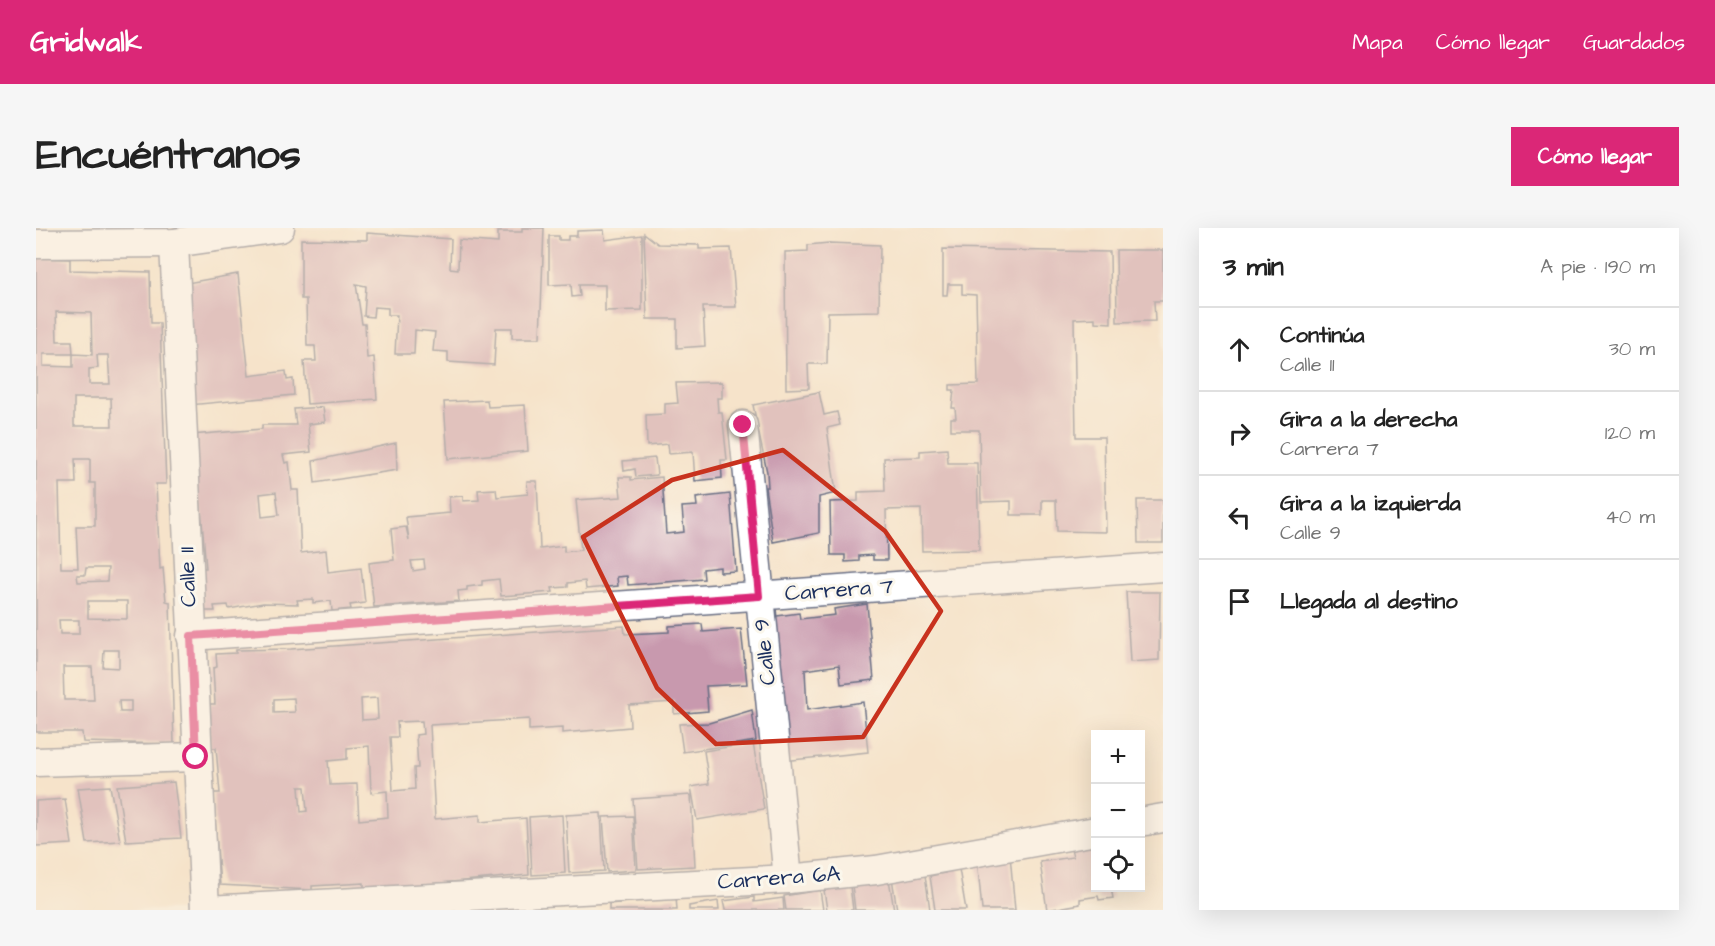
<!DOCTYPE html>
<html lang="es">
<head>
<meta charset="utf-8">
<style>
	:root { --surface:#fff; --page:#f6f6f6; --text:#222; --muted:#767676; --line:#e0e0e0; --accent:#db2777 }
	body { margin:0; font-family:"Architects Daughter",sans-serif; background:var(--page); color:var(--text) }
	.controls { position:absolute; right:18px; bottom:18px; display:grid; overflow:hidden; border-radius:0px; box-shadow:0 6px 24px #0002 }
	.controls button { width:54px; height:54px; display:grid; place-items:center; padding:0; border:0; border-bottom:2px solid var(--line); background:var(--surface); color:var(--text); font:30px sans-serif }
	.stop { position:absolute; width:18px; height:18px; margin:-14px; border:4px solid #db2777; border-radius:50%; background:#fff }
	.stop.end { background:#db2777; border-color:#fff; box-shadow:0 2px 6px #0008 }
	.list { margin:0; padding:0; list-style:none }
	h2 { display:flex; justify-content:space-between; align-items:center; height:78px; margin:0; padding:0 24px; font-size:26px }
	h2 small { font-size:20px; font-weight:400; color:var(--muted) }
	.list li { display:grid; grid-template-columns:39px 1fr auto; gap:18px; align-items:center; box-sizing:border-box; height:84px; padding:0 24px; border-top:2px solid var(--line) }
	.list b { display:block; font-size:22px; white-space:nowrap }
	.list p { margin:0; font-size:20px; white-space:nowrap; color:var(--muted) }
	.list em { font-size:20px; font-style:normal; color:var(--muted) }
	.icon { flex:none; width:33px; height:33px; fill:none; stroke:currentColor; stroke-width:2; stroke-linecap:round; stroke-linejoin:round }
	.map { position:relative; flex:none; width:1127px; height:682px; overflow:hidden; border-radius:0px }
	header { display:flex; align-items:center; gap:36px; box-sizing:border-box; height:84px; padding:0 30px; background:var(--accent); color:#fff }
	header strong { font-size:28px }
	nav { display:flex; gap:33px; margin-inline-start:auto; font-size:21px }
	.intro { display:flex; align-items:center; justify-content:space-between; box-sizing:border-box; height:144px; padding:0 36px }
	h1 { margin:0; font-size:42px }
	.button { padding:15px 27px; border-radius:0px; background:var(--accent); color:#fff; font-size:21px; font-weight:700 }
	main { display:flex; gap:36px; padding:0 36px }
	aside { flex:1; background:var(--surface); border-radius:0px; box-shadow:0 6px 24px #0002 }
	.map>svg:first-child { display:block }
	.building { fill:#c899ae; fill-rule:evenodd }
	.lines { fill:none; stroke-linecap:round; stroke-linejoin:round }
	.minor-casing { stroke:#686e84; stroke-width:31 }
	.minor { stroke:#fff; stroke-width:28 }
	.route { stroke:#db2777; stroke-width:8 }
	.marked { fill:none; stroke:#c8321e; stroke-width:4.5; stroke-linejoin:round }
	.labels { text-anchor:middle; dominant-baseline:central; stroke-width:6; stroke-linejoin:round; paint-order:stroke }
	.street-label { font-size:22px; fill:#1b2f5e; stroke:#fbf7ec }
</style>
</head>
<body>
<header>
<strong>Gridwalk</strong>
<nav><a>Mapa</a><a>Cómo llegar</a><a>Guardados</a></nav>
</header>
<div class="intro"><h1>Encuéntranos</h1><a class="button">Cómo llegar</a></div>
<main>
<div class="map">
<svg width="1127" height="682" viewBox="0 0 1127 682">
	<rect width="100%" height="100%" fill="#fbf7ec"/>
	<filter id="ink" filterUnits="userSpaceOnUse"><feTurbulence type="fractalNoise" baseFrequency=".0167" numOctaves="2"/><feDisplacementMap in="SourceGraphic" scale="12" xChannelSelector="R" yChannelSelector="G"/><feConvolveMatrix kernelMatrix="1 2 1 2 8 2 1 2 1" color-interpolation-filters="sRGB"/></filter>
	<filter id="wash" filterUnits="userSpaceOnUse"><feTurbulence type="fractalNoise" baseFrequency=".008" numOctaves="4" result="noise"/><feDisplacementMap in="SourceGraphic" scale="24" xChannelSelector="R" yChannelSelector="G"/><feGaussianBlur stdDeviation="1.35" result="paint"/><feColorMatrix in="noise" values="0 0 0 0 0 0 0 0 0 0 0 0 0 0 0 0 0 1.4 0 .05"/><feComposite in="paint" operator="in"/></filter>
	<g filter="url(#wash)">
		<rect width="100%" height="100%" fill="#f6e3ca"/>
		<g id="blocks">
			<g class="building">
				<path d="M486,0H508L504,110H476V100H460L458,137L412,134V124L397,123L399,104L379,102L378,126H359L361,87H352V80L338,79L337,89L328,88L330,58L320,56L326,96H329L331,130L338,129L341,171L271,176L268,133H280L279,118H271L270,71H265V11L331,12V5L415,11L414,40L422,41L423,12L462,15V4H486Z"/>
				<path d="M568,2L569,12L606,7V82L569,83V57H543L544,68L536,69L535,56L513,57V8H523V12H532V8H541V3Z"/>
				<path d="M608,5L622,16L663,17V21L695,20L700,79H667L669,118L641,120V91H611Z"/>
				<path d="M793,15L844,17L843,83L792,84L791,136H772L773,160L750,161L749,24L772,23V17Z"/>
				<path d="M907,21L1074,24L1075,95L1059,94V90L1038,91L1040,209H1068L1070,304L1021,303L1020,272H1006V287H975V273L945,274L943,202H915V190H920L919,180H916L918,162H914V157L942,156L940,67L926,66V56H912L911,67H907Z"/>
				<path d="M1080,22H1127V73H1118L1119,93L1081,94Z"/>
				<path d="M0,30L34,31V42L114,44L115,95H124L130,256H120L124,341L127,340L130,373L134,374L138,516L47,514L46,504H0ZM20,84L55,85L56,127L37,126V139L7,138V126H37L36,113H21ZM61,127H72L74,156H53V141L62,140ZM38,170H75L76,198H38ZM39,231H54V255H59V298H40L42,340H25L23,255H40ZM50,340H72L71,353L42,354L41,347H49ZM52,373H91V391L52,390ZM23,392H43V406H24ZM68,422H83V440L67,439ZM27,439H56L58,472H28ZM83,473H95V484H84Z"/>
				<path d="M202,46L213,148L250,143L251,152L257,151L258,167L153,177L145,56Z"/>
				<path d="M686,154V170H681L682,184H686L691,232H685L686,250L659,253L657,224L633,226L632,216L611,218L610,187L629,186V176L642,175L640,155Z"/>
				<path d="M783,164L788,187L801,184L804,197L791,200L800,265L783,269V305L737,314L729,259H732L731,244L717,177Z"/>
				<path d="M451,172L452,179L489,177L492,223L412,231L408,174Z"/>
				<path d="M287,179L289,194L272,196L275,224L247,227L249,235L253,234L256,262H262L265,325L290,322L292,344L325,340L329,375L314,377L315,381L296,383L295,373L277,375V371L261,372L262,376L227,375L193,381L192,377L178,378L179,383H168L164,340H170L164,270L159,271L155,207L226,201V197H260L258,181ZM240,264L243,287L226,289L224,266Z"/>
				<path d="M360,215L361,242L279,255L277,233Z"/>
				<path d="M911,221L912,235H941L943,322L886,323L885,281L850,282L851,332H837V327L823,328V333L809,334V327H795L794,274L822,273V264L849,263L848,230L884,229V223Z"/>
				<path d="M619,230L621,247L600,249L599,241L588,243L587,233Z"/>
				<path d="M583,249H595V252L626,249L630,306L648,304L646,279L661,278L660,270L694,266L700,343L684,344V339L667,341L668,351L592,357L591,348L581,349L582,358L550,361L549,353L532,355V359L516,360L517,364L465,368L463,351L446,353V357L431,359V362L422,363L423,373L338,379L333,335L358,332L355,301L370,299L373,312L370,289L414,285L413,269L427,268V273L443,272L442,262L460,261L461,269L492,266L491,253H501L504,321L528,318V324L545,322L540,272L585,269ZM388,332L389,341L377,343L375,333Z"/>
				<path d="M1101,272H1127V315H1102Z"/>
				<path d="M1090,364H1124L1123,432L1094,434Z"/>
				<path d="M831,376L838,452L805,456L803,437L769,442L771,482L827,474L832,524L747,533L734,389L763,385L764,391L799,387L798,381Z"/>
				<path d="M666,396L667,404L705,401L711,456L670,458L672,483L638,486V474L593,477L594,499L526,505V500L493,502V491L394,497L399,591L444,587V594L490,590L493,647L328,662V655L276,658V662L184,657L177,565H184L180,520H174L173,476H179L177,440L181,439L180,426L200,425V422L255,421L588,398L589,406L633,404V398ZM258,470L259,484L238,485V471ZM341,470L342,491L326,492L325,471ZM386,493L387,506L380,507L382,540H378L379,561L357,563L354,509H362L361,494ZM333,518L335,565L351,563L352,589L323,592L321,556L294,557L292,533L311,531V520ZM263,559H269L271,583L265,584Z"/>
				<path d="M716,482L720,513L647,524L643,496L673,495Z"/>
				<path d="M717,515L728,581L661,592L655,559L673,556L668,523Z"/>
				<path d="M138,554L145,610L90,613L81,558Z"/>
				<path d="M74,558L84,613L51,615L42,560Z"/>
				<path d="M655,567L659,638L602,641L597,571Z"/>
				<path d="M29,571L36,616L0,618V573Z"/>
				<path d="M565,585L568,643L533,645L530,587Z"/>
				<path d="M526,587L529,645L496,647L493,589Z"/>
				<path d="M597,588L600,642L571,644L567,589Z"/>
				<path d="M1059,613V660H1075L1077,670L1063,672L1062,668L1044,671V676L1011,682L1004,634L1037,629L1034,617Z"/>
				<path d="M974,627L979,682H946L941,630Z"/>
				<path d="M922,635L930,682H899L894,648L909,645L907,637Z"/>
				<path d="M888,640L894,682H861L856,650Z"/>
				<path d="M853,651L858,682H819L816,657Z"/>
				<path d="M814,658L817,682H791L788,662Z"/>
				<path d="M784,662L787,682H750L748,668Z"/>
				<path d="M640,669L641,682H573V676Z"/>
				<path d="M718,669V674L747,670L748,682H689L687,673Z"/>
				<path d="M682,673L683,682H653V678Z"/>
			</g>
		</g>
	</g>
	<g filter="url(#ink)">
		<use href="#blocks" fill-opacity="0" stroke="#686e84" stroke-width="1.5"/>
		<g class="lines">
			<defs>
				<g id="minor">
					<path d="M138,15L169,682"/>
					<path d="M0,16L138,15L244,0"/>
					<path d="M707,197L752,651"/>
					<path d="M155,408L1127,339"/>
					<path d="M0,534L160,529"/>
					<path d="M1104,594L1127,590"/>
					<path d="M171,682L752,651L840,642L1060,603"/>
				</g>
			</defs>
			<use href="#minor" class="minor-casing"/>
			<use href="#minor" class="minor"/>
		</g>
	</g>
	<g class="lines" filter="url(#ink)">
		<path class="route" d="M160,529L155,408L723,368L707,197"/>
	</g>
	<path d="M0 0H1127V682H0ZM747,222L849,303L905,383L827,509L680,516L621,460L547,309L636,252Z" fill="#f6e3ca" fill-opacity=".55" fill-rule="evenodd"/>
	<path class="marked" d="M747,222L849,303L905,383L827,509L680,516L621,460L547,309L636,252Z"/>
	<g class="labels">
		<g class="street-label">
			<text transform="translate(152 349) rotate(-92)">Calle 11</text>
			<text transform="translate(803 362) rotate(-4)">Carrera 7</text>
			<text transform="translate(729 424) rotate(-96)">Calle 9</text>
			<text transform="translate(743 650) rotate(-4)">Carrera 6A</text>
		</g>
	</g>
</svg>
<div class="controls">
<button>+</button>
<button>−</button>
<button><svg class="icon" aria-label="locate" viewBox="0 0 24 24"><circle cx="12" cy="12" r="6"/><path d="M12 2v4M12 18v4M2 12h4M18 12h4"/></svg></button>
</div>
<div class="stop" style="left:160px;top:529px"></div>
<div class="stop end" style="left:707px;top:197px"></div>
</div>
<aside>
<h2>3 min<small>A pie · 190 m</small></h2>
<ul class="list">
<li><svg class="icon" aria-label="ahead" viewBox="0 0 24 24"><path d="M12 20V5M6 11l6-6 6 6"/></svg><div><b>Continúa</b><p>Calle 11</p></div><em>30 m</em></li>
<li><svg class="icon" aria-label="right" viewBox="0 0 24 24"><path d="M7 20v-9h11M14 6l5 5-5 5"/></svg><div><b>Gira a la derecha</b><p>Carrera 7</p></div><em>120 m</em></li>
<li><svg class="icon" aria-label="left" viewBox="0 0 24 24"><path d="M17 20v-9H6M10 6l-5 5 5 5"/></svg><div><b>Gira a la izquierda</b><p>Calle 9</p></div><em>40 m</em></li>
<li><svg class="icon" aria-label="arrive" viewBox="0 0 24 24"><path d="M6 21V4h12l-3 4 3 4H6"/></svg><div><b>Llegada al destino</b></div></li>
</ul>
</aside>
</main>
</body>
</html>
